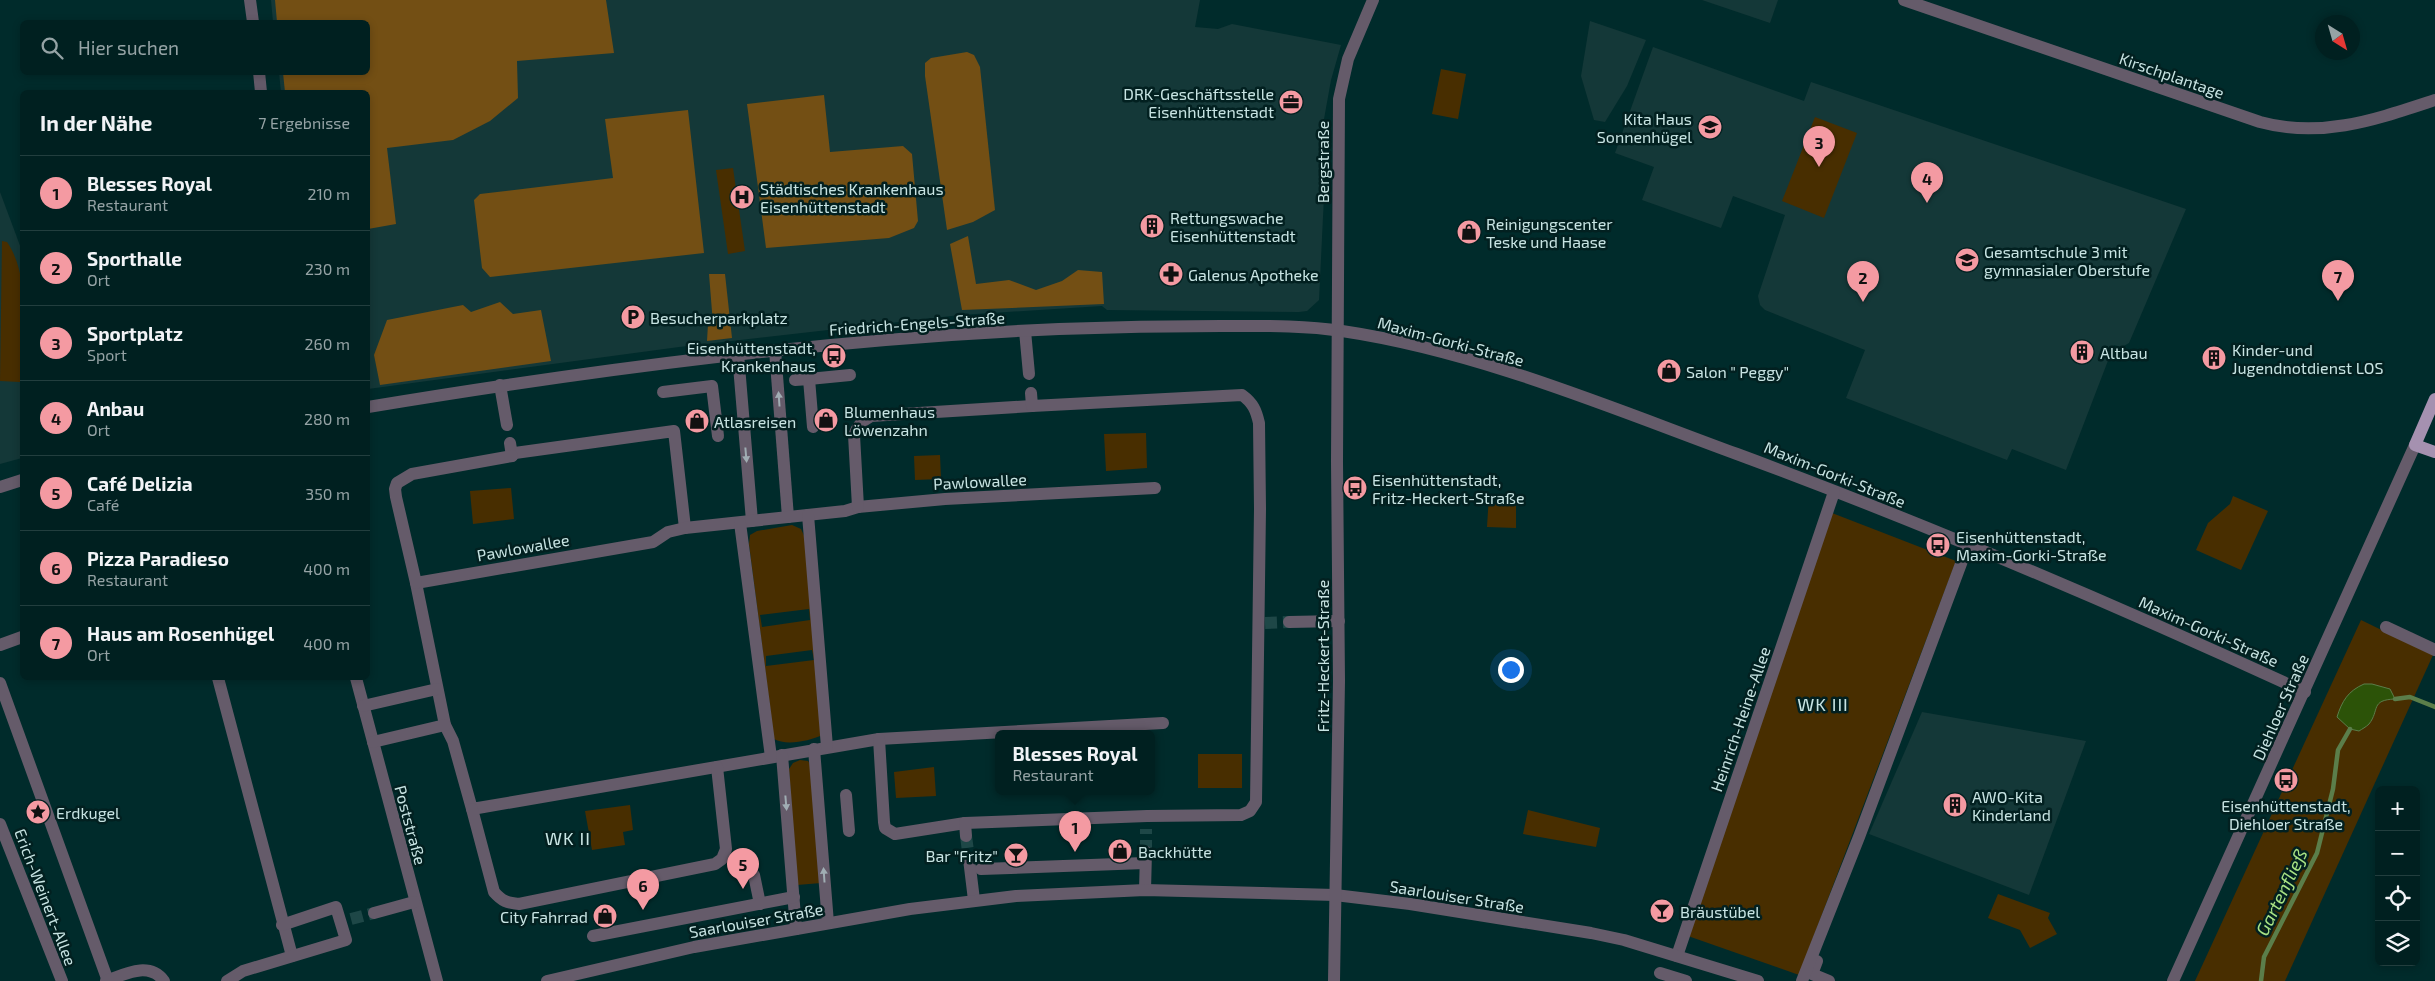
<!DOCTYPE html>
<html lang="de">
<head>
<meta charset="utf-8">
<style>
	:root { --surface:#002020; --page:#0a2829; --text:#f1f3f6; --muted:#95a3a5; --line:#223e3e; --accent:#f49aa2 }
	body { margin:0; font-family:"Exo 2",sans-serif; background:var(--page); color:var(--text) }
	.controls { position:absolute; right:15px; bottom:15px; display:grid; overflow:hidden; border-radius:8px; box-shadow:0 2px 8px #0003 }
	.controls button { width:45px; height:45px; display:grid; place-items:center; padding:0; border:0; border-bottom:1px solid var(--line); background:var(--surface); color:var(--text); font:25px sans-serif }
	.compass { position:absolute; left:2315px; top:15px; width:45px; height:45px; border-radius:50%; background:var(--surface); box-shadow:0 2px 8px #0003; rotate:143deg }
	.you { position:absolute; left:1510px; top:669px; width:18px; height:18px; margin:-12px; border:4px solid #fff; border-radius:50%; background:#1a73e8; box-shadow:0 0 0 8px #1a73e833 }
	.badge { display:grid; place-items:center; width:32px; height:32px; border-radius:50%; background:var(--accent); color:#111; font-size:16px; font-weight:700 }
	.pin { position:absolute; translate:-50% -41px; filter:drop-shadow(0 1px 2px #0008) }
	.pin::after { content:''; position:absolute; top:26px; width:18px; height:15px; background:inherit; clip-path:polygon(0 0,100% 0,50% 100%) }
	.popup { position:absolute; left:995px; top:730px; width:160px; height:65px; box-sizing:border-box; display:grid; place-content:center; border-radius:8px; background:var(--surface); filter:drop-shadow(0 1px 4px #0005); font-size:16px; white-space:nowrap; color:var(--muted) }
	.popup b { font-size:19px; color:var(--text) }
	.popup::after { content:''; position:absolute; left:50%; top:100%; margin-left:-10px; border:10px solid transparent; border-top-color:var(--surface) }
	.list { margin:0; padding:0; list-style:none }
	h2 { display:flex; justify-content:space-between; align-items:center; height:65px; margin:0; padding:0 20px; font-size:21px }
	h2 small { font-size:16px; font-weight:400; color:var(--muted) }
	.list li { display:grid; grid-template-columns:32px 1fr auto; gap:15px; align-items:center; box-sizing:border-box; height:75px; padding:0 20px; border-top:1px solid var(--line) }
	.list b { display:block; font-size:19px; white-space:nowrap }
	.list p { margin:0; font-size:16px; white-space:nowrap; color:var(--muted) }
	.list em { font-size:16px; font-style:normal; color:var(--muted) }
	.icon { flex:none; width:28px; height:28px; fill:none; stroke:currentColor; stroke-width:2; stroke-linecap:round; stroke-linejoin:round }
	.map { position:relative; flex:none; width:2435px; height:981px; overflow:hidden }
	.search { position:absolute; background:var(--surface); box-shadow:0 2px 8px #0003; left:20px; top:20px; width:350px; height:55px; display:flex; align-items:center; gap:12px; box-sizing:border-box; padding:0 18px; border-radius:8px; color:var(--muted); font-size:19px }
	.panel { position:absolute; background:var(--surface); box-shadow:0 2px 8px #0003; left:20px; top:90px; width:350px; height:590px; border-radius:8px }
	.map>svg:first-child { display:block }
	.built { fill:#143838 }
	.green { fill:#482e00; fill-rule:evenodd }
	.forest { fill:#734f14 }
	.water { fill:#2c5308; stroke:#5b7e4a }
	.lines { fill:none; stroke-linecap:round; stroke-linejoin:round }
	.stream { stroke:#5b7e4a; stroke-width:4.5 }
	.minor-tunnel { stroke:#1e4747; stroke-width:12; stroke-dasharray:12 6; stroke-linecap:butt }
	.minor { stroke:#655b6a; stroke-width:12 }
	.major { stroke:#a591b0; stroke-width:12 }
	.oneway { fill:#a0adb3 }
	.labels { text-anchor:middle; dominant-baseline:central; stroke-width:5; stroke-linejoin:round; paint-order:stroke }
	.street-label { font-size:16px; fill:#c8e4e3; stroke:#022020 }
	.poi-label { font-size:16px; fill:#c8e4e3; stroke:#022020; text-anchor:start }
	.neighbourhood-label { font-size:18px; letter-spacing:1px; fill:#c8e4e3; stroke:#022020 }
	.water-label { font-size:18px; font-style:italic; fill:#a9e384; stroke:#022020 }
</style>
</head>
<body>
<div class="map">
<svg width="2435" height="981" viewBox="0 0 2435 981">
	<rect width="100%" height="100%" fill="#002b2b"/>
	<g class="built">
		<path d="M271,0H1200L1195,27L1218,29L1232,24L1341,45L1331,80L1324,119V196L1319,300L1307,311L1299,312L1107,310L1102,306L960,315L679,347L368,389V92H281L279,73L368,72V22H273Z"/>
		<path d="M1702,0H1778L1770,23Z"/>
		<path d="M1590,21L1646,40L1627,86L1605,122L1594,120L1581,76Z"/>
		<path d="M1653,47L1804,101L1811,82L2186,209L2129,343L2122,347L2114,345L2066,470L2012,449L2007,460L1846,398L1865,350L1765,310L1760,305L1758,296L1785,215L1733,196L1721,228L1642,200L1654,167L1615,153Z"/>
		<path d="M0,192L22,251V458L0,464Z"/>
		<path d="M1922,712L2086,741L2029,895L1869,834Z"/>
	</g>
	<g class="green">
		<path d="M1441,69L1466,74L1458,119L1432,114Z"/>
		<path d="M1815,117L1857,133L1824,218L1782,201Z"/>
		<path d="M733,168L745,251L728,254L716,170Z"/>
		<path d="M2,241L7,242C32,278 22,339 22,382H20L0,381Z"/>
		<path d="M1146,433L1147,468L1106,471L1104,434Z"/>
		<path d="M940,455L941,479L915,480L914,456Z"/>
		<path d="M511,488L514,519L473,524L470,491Z"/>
		<path d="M1489,495L1516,500V528L1487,527Z"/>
		<path d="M2233,496L2268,511L2241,570L2196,550L2208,523L2230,504Z"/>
		<path d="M1832,513L1956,561L1799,975L1688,936Z"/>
		<path d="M792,525L801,529L805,538L822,735C810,741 786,746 774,739L749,544L750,535L757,531ZM809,609L810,620L762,627L760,615ZM812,650L814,660L766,666V656Z"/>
		<path d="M2361,620L2433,655L2285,981H2195Z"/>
		<rect x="1198" y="754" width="44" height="34"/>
		<path d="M800,760L808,761L812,767L821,883L797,885L789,769L793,763Z"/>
		<path d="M934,767L936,796L896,798L894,772Z"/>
		<path d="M630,805L633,830L623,832L625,845L592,850L585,811Z"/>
		<path d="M1528,810L1600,828L1596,847L1523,834Z"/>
		<path d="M1998,894L2050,913L2048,918L2057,934L2030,948L2020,930L1988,918Z"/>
	</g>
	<g class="forest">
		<path d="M275,0H606L614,53L517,61L518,98L490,121L453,140L387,148L396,224L368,229V92H285L283,73L368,72V22H277Z"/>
		<path d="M967,52L974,55L980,67L995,210L973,222L947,230L925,76V63L931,58Z"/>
		<path d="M824,95L830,152L903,146L912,154L918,221L914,228L889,238L766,248L747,104Z"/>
		<path d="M688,110L704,253L490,277L482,268L474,200L480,194L613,178L605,119Z"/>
		<path d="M968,236L976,284L1009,280L1036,290L1062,281L1078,270L1102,272L1104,304L962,310L950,244Z"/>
		<path d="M709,274H725L732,338L707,341L708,324H713Z"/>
		<path d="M500,302L513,314L541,310L551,361L380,385L374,355L387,320L463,305L471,312Z"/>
	</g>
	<path class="water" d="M2364,684H2372L2390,689L2395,699C2370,700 2380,710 2369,724C2366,727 2362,729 2359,731L2350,729L2337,717C2342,701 2348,691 2364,684Z"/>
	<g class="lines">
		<g class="stream">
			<path d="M2395,699L2410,697L2435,707"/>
			<path d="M2261,981L2264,957L2317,853L2333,789L2338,750L2350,729"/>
		</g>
		<g class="minor-tunnel">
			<path d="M1265,623L1289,622"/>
			<path d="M966,836L969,859"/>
			<path d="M1146,852V829"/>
			<path d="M351,919L374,913"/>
		</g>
		<g class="minor">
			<path d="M250,0L253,22"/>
			<path d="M1904,0L2260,122C2322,139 2377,119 2435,100"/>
			<path d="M259,72L261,92"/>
			<path d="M1025,331L1029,374"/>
			<path d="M775,350L788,517"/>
			<path d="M738,354L752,521"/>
			<path d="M809,379L850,375"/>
			<path d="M795,380L809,379L813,427"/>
			<path d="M500,385L507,425"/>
			<path d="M663,392L712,386L718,436"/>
			<path d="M368,407C597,369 827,339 1059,329C1113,327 1167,326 1221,326C1261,326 1302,325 1342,331C1477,351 1609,407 1737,454C1929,525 2118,606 2305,692"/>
			<path d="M510,443L512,456L515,453L674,431L685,528"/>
			<path d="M0,487L22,480"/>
			<path d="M1155,488L945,499L858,507L845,511L685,528L668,532L653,542L416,583L445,725L453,741L472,809L879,739L1163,723"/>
			<path d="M858,507L854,435C857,426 862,421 871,416L1032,406"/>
			<path d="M808,515L827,747"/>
			<path d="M740,523L771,757"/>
			<path d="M416,583L396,497L395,489L397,483L412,474L512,456"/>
			<path d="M1289,622L1339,621"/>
			<path d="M2386,627L2435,650"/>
			<path d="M0,645L22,637"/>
			<path d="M218,678L292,956"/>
			<path d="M356,678L437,981"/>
			<path d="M0,683L108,981"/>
			<path d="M363,706L437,689"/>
			<path d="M879,739L884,822L885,828L895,834L965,823L1147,816L1241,815L1250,811L1256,802L1260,509L1259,423C1256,410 1253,403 1242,395L1032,406L1031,393"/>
			<path d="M373,742L445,725"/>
			<path d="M814,749L828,923"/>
			<path d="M782,755L796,929"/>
			<path d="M846,795L849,831"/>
			<path d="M472,809L494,892C502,901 507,903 519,904L715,864L722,859L726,849L717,767"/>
			<path d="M965,823L966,836"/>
			<path d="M0,824L62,981"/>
			<path d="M969,859L974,900"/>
			<path d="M981,869L1145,863"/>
			<path d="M754,875L760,904"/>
			<path d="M1145,890L1146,852"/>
			<path d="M374,913L414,902"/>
			<path d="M593,936L794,897"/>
			<path d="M1677,956L1834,492"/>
			<path d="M1817,961L1812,974L1829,981"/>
			<path d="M1660,973L1686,981"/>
			<path d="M106,981C125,974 149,961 164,981"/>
			<path d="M227,981L243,971L346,940L336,907L282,925"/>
			<path d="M547,981L694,947L910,909L1016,896L1145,890L1335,895L1410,904L1591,933L1624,940L1758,981"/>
			<path d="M1334,981L1339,681L1337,462L1339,99L1348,59L1373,0"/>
			<path d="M1802,981L1859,837L1968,545"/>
			<path d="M2173,981L2415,445"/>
		</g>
		<path class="major" d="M2435,399L2415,445L2435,452"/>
	</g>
	<defs><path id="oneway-solid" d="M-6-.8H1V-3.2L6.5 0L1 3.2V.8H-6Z" transform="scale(1.25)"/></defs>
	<g class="oneway">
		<use href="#oneway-solid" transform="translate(779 399) rotate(-94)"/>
		<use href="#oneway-solid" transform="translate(746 455) rotate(85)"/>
		<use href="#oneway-solid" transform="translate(786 803) rotate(85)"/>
		<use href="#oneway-solid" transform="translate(824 875) rotate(-94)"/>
	</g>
	<defs>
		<symbol id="office-disc" viewBox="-11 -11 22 22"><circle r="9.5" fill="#f49aa2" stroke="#022020"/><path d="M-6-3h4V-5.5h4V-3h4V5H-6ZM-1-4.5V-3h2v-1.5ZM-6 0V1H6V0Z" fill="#111"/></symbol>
		<symbol id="school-disc" viewBox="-11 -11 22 22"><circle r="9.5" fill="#f49aa2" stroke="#022020"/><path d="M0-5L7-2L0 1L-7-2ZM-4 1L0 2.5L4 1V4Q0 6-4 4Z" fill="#111"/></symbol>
		<symbol id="hospital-disc" viewBox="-11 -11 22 22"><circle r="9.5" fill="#f49aa2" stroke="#022020"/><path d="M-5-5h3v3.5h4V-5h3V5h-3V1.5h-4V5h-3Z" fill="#111"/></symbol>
		<symbol id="building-disc" viewBox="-11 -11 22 22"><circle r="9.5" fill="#f49aa2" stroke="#022020"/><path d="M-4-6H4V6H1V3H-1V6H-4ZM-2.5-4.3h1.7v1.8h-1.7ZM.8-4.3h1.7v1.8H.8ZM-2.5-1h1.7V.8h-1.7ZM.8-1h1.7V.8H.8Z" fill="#111"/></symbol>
		<symbol id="shop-disc" viewBox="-11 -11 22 22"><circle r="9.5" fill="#f49aa2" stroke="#022020"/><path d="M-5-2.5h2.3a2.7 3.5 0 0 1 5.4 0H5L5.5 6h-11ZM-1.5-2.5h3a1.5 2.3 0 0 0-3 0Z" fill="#111"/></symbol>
		<symbol id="pharmacy-disc" viewBox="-11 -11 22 22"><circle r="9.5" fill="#f49aa2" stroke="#022020"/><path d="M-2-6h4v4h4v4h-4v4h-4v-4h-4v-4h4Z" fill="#111"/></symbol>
		<symbol id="parking-disc" viewBox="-11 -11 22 22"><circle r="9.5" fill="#f49aa2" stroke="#022020"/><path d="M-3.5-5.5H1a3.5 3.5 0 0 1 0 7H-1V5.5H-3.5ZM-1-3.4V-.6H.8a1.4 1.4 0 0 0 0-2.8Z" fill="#111"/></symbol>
		<symbol id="bus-disc" viewBox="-11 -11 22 22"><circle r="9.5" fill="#f49aa2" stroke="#022020"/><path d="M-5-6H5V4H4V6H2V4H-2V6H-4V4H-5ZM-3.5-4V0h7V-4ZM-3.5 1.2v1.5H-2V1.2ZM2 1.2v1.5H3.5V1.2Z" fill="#111"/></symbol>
		<symbol id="sight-disc" viewBox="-11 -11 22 22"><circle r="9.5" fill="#f49aa2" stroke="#022020"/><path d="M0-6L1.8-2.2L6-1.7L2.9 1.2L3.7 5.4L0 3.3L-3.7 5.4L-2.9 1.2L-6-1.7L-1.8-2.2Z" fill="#111"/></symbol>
		<symbol id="bar-disc" viewBox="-11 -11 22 22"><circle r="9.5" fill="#f49aa2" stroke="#022020"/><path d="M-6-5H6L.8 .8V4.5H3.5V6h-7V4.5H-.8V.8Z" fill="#111"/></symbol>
	</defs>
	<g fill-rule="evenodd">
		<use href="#office-disc" x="1277" y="88" width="28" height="28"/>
		<use href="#school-disc" x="1696" y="113" width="28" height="28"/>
		<use href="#hospital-disc" x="728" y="183" width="28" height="28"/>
		<use href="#building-disc" x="1138" y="212" width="28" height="28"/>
		<use href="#shop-disc" x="1455" y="218" width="28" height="28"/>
		<use href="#school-disc" x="1953" y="246" width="28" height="28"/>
		<use href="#pharmacy-disc" x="1157" y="260" width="28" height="28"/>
		<use href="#parking-disc" x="619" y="303" width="28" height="28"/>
		<use href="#building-disc" x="2068" y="338" width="28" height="28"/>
		<use href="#bus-disc" x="820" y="342" width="28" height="28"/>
		<use href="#building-disc" x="2200" y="344" width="28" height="28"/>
		<use href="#shop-disc" x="1655" y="357" width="28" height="28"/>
		<use href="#shop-disc" x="812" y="406" width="28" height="28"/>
		<use href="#shop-disc" x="683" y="407" width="28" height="28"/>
		<use href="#bus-disc" x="1341" y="474" width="28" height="28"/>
		<use href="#bus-disc" x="1924" y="531" width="28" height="28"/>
		<use href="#bus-disc" x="2272" y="766" width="28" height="28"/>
		<use href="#building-disc" x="1941" y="791" width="28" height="28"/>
		<use href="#sight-disc" x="24" y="798" width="28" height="28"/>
		<use href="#shop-disc" x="1106" y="837" width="28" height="28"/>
		<use href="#bar-disc" x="1002" y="841" width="28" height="28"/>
		<use href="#bar-disc" x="1648" y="897" width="28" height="28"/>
		<use href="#shop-disc" x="591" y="902" width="28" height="28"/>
	</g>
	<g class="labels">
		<g class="street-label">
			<text transform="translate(2172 75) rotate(19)">Kirschplantage</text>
			<text transform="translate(1322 162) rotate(-90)">Bergstraße</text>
			<text transform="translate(917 323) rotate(-4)">Friedrich-Engels-Straße</text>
			<text transform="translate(1451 341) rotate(15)">Maxim-Gorki-Straße</text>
			<text transform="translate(1835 474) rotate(22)">Maxim-Gorki-Straße</text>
			<text transform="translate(980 481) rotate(-3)">Pawlowallee</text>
			<text transform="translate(523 547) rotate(-10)">Pawlowallee</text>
			<text transform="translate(2209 631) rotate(24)">Maxim-Gorki-Straße</text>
			<text transform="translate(1322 656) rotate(-90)">Fritz-Heckert-Straße</text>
			<text transform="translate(2280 707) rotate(-66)">Diehloer Straße</text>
			<text transform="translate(1740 719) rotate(-71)">Heinrich-Heine-Allee</text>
			<text transform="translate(411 825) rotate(75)">Poststraße</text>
			<text transform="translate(1457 896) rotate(9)">Saarlouiser Straße</text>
			<text transform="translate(46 897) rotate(69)">Erich-Weinert-Allee</text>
			<text transform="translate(756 920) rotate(-10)">Saarlouiser Straße</text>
		</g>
		<g class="poi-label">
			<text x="1274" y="93" text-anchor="end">DRK-Geschäftsstelle<tspan x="1274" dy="18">Eisenhüttenstadt</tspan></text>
			<text x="1692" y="118" text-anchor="end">Kita Haus<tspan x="1692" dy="18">Sonnenhügel</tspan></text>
			<text x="760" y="188">Städtisches Krankenhaus<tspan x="760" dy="18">Eisenhüttenstadt</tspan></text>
			<text x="1170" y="217">Rettungswache<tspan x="1170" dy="18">Eisenhüttenstadt</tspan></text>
			<text x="1486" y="223">Reinigungscenter<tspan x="1486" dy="18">Teske und Haase</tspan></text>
			<text x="1984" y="251">Gesamtschule 3 mit<tspan x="1984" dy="18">gymnasialer Oberstufe</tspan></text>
			<text x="1188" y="274">Galenus Apotheke</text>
			<text x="650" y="317">Besucherparkplatz</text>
			<text x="816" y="347" text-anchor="end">Eisenhüttenstadt,<tspan x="816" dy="18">Krankenhaus</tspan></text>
			<text x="2232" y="349">Kinder-und<tspan x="2232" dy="18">Jugendnotdienst LOS</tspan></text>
			<text x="2100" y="352">Altbau</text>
			<text x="1686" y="371">Salon " Peggy"</text>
			<text x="844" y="411">Blumenhaus<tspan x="844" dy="18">Löwenzahn</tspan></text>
			<text x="714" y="421">Atlasreisen</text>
			<text x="1372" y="479">Eisenhüttenstadt,<tspan x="1372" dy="18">Fritz-Heckert-Straße</tspan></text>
			<text x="1956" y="536">Eisenhüttenstadt,<tspan x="1956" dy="18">Maxim-Gorki-Straße</tspan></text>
			<text x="1972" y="796">AWO-Kita<tspan x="1972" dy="18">Kinderland</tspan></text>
			<text x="2286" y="805" text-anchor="middle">Eisenhüttenstadt,<tspan x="2286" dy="18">Diehloer Straße</tspan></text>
			<text x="56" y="812">Erdkugel</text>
			<text x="1138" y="851">Backhütte</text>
			<text x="998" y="855" text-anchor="end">Bar "Fritz"</text>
			<text x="1680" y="911">Bräustübel</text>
			<text x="588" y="916" text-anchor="end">City Fahrrad</text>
		</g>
		<g class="neighbourhood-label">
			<text x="1823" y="704">WK III</text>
			<text x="568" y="838">WK II</text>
		</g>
		<g class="water-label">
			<text transform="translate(2281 892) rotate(-64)">Gartenfließ</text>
		</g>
	</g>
</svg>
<div class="controls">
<button>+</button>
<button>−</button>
<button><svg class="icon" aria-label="locate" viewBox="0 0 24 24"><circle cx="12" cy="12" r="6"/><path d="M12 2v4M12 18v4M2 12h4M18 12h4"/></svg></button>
<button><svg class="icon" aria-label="layers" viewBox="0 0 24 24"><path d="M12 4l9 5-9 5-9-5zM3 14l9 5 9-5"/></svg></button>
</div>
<svg class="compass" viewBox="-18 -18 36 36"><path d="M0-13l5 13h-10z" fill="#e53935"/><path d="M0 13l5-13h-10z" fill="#95a3a5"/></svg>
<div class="you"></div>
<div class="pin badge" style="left:1075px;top:852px">1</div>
<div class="popup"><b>Blesses Royal</b>Restaurant</div>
<div class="pin badge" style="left:1863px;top:302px">2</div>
<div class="pin badge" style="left:1819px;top:167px">3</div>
<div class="pin badge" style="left:1927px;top:203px">4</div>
<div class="pin badge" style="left:743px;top:889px">5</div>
<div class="pin badge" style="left:643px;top:910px">6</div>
<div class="pin badge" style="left:2338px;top:301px">7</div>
<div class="search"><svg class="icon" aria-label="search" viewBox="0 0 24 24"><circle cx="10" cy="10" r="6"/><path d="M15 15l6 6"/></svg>Hier suchen</div>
<section class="panel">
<h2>In der Nähe<small>7 Ergebnisse</small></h2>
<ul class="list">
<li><span class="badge">1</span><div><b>Blesses Royal</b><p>Restaurant</p></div><em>210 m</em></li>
<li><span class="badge">2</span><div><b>Sporthalle</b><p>Ort</p></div><em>230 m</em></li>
<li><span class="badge">3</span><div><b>Sportplatz</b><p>Sport</p></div><em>260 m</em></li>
<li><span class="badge">4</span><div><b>Anbau</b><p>Ort</p></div><em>280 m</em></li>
<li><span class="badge">5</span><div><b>Café Delizia</b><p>Café</p></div><em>350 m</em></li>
<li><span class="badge">6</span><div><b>Pizza Paradieso</b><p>Restaurant</p></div><em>400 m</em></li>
<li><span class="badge">7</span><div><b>Haus am Rosenhügel</b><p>Ort</p></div><em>400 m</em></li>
</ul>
</section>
</div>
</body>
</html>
